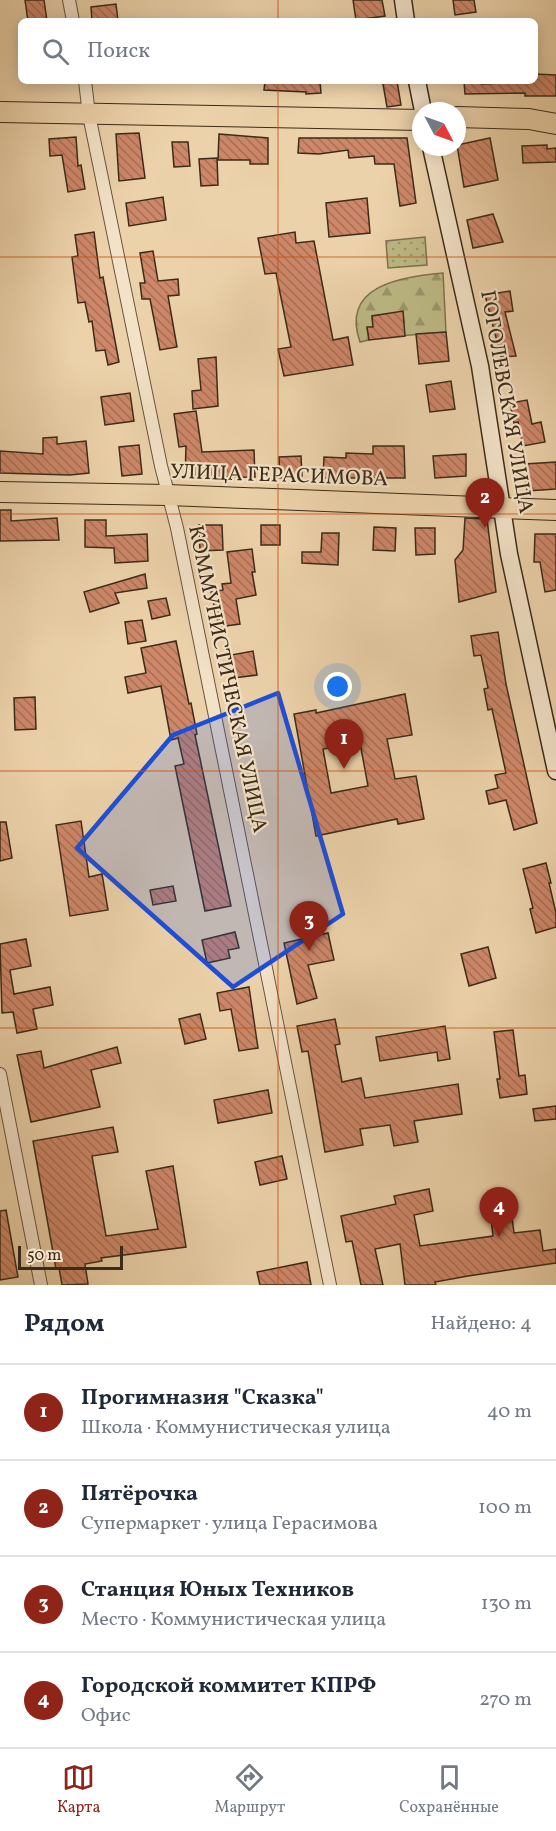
<!DOCTYPE html>
<html lang="ru">
<head>
<meta charset="utf-8">
<style>
	:root { --surface:#fff; --page:#f2f2f3; --text:#1f2937; --muted:#747a83; --line:#e0e1e3; --accent:#8f2418 }
	body { margin:0; font-family:Vollkorn,serif; background:var(--page); color:var(--text) }
	.compass { position:absolute; left:412px; top:102px; width:54px; height:54px; border-radius:50%; background:var(--surface); box-shadow:0 3px 15px #0003; rotate:131deg }
	.scale { position:absolute; left:18px; bottom:15px; width:105px; box-sizing:border-box; padding-left:6px; border:3px solid #3c2b17; border-top:0; font-size:16px; line-height:21px; white-space:nowrap; color:#3c2b17; -webkit-text-stroke:4px #f3e2c8; paint-order:stroke }
	.you { position:absolute; left:338px; top:687px; width:21px; height:21px; margin:-15px; border:4px solid #fff; border-radius:50%; background:#1a73e8; box-shadow:0 0 0 9px #1a73e833 }
	.badge { display:grid; place-items:center; width:39px; height:39px; border-radius:50%; background:var(--accent); color:#fff; font-size:20px; font-weight:700 }
	.pin { position:absolute; translate:-50% -50px; filter:drop-shadow(0 2px 3px #0008) }
	.pin::after { content:''; position:absolute; top:32px; width:21px; height:18px; background:inherit; clip-path:polygon(0 0,100% 0,50% 100%) }
	.list { margin:0; padding:0; list-style:none }
	h2 { display:flex; justify-content:space-between; align-items:center; height:78px; margin:0; padding:0 24px; font-size:26px }
	h2 small { font-size:20px; font-weight:400; color:var(--muted) }
	.list li { display:grid; grid-template-columns:39px 1fr auto; gap:18px; align-items:center; box-sizing:border-box; height:96px; padding:0 24px; border-top:2px solid var(--line) }
	.list b { display:block; font-size:22px; white-space:nowrap }
	.list p { margin:0; font-size:20px; white-space:nowrap; color:var(--muted) }
	.list em { font-size:20px; font-style:normal; color:var(--muted) }
	.icon { flex:none; width:33px; height:33px; fill:none; stroke:currentColor; stroke-width:2; stroke-linecap:round; stroke-linejoin:round }
	.map { position:relative; flex:none; width:556px; height:1285px; overflow:hidden }
	.search { position:absolute; background:var(--surface); box-shadow:0 3px 15px #0003; left:18px; right:18px; top:18px; height:66px; display:flex; align-items:center; gap:15px; box-sizing:border-box; padding:0 21px; border-radius:9px; color:var(--muted); font-size:22px }
	.sheet { height:462px; background:var(--surface) }
	nav { display:flex; justify-content:space-around; align-items:center; box-sizing:border-box; height:84px; border-top:2px solid var(--line); background:var(--surface); font-size:16px; color:var(--muted) }
	nav a { display:grid; justify-items:center; gap:3px }
	nav .on { color:var(--accent) }
	.map>svg:first-child { display:block }
	.grass { fill:url(#grass-dots); stroke:#7c724e; stroke-width:1.5 }
	.forest { fill:url(#forest-firs); stroke:#7c724e; stroke-width:1.5 }
	.building { fill:url(#building-back-hatch); stroke:#3c2b17; stroke-width:1.5; fill-rule:evenodd }
	.lines { fill:none; stroke-linecap:round; stroke-linejoin:round }
	.street-casing { stroke:#68553c; stroke-width:14 }
	.secondary-casing { stroke:#3c2b17; stroke-width:19 }
	.primary-casing { stroke:#3c2b17; stroke-width:22 }
	.street { stroke:#f3e2c8; stroke-width:12 }
	.secondary { stroke:#f3e2c8; stroke-width:16 }
	.primary { stroke:#ecd2aa; stroke-width:20 }
	.marked { fill:#1d4ed8; fill-opacity:0.2; stroke:#1d4ed8; stroke-width:4.5; stroke-linejoin:round }
	.grid { fill:none; stroke:#c6500e; stroke-width:1.5; stroke-opacity:0.55 }
	.labels { text-anchor:middle; dominant-baseline:central; stroke-width:4.5; stroke-linejoin:round; paint-order:stroke }
	.street-label { font-size:21px; fill:#3c2b17; stroke:#f3e2c8 }
</style>
</head>
<body>
<div class="map">
<svg width="556" height="1285" viewBox="0 0 556 1285">
	<defs>
		<pattern id="grass-dots" width="8" height="8" patternUnits="userSpaceOnUse" patternTransform="scale(1.5)"><rect width="8" height="8" fill="#bdba85"/><path d="M2 2h.1M6 6h.1" fill="none" stroke="#9b976c" stroke-width="1.8" stroke-linecap="round"/></pattern>
		<pattern id="forest-firs" width="22" height="20" patternUnits="userSpaceOnUse" patternTransform="scale(1.5)"><rect width="22" height="20" fill="#bdba85"/><path d="M5 1l3.5 6h-7zM16 11l3.5 6h-7z" fill="#9b976c"/></pattern>
		<pattern id="building-back-hatch" width="6" height="6" patternUnits="userSpaceOnUse" patternTransform="scale(1.5)"><rect width="6" height="6" fill="#ce8769"/><path d="M-1 5l2 2M0 0l6 6M5-1l2 2" fill="none" stroke="#a86f55"/></pattern>
	</defs>
	<rect width="100%" height="100%" fill="#ecd2aa"/>
	<filter id="stains"><feTurbulence type="fractalNoise" baseFrequency=".00333" numOctaves="4"/><feColorMatrix values="0 0 0 0 .2 0 0 0 0 .09 0 0 0 0 .02 0 0 0 .5 -.17"/></filter>
	<radialGradient id="worn" r=".72"><stop offset=".6" stop-color="#630" stop-opacity="0"/><stop offset="1" stop-color="#630" stop-opacity=".3"/></radialGradient>
	<path class="grass" d="M425,237L427,265L388,268L386,241Z"/>
	<path class="forest" d="M443,273L446,332L399,336L398,324L404,323L403,312L372,316L373,327L367,328L369,340L360,342C340,285 402,277 443,273Z"/>
	<g class="building">
		<path d="M25,0H44L47,21H28Z"/>
		<path d="M353,0H382L385,16L356,20Z"/>
		<path d="M453,0H474L476,12L455,15Z"/>
		<path d="M116,4L118,21H92L91,7Z"/>
		<path d="M535,74L556,75V96H525V93L465,94L464,81H482V84L525,82L535,81Z"/>
		<path d="M265,81H320L321,93L306,94V92L264,90Z"/>
		<path d="M397,81L401,105L387,107L383,84Z"/>
		<path d="M139,133L145,178L119,181L116,134Z"/>
		<path d="M219,134L268,138V164H250V160H218Z"/>
		<path d="M76,137L78,166L81,165L85,189L68,192L62,155L50,156L49,139Z"/>
		<path d="M299,138H407L416,203L400,206L394,164H375L374,156L349,158L348,150L319,154L298,153Z"/>
		<path d="M490,138L498,180L464,187L457,145Z"/>
		<path d="M172,142H188L190,166L174,167Z"/>
		<path d="M547,145V149L556,148V162L523,163L522,146Z"/>
		<path d="M217,158L218,185L201,186L199,159Z"/>
		<path d="M163,197L166,220L129,226L126,203Z"/>
		<path d="M367,198L370,233L329,237L326,203Z"/>
		<path d="M493,214L503,242L473,248L467,220Z"/>
		<path d="M94,232L100,278L103,277L119,362L108,365L105,350L96,351L92,321L89,322L85,302L78,303L72,257L78,256L75,235Z"/>
		<path d="M295,232L296,243L314,241L333,340L348,337L353,365L284,376L278,349L291,347L276,273L265,274L258,238Z"/>
		<path d="M153,251L158,281L178,279L179,295L168,296L177,347L160,350L150,299H142L140,283H145L140,253Z"/>
		<path d="M510,291L513,311L505,312L516,356L501,357L485,295Z"/>
		<path d="M403,311L405,336L369,340L367,327H373L372,316Z"/>
		<path d="M446,332L449,361L419,364L416,334Z"/>
		<path d="M216,357L218,406L193,409L192,391L201,390L198,359Z"/>
		<path d="M451,381L455,409L430,412L426,385Z"/>
		<path d="M130,393L134,421L105,425L101,397Z"/>
		<path d="M527,400L532,424L541,422L545,442L523,446L518,422L514,423L510,403Z"/>
		<path d="M196,411L202,452L254,450L255,477L185,478L186,446L179,447L174,414Z"/>
		<path d="M57,437V444L86,441L89,473L70,475L0,473V451L43,454V438Z"/>
		<path d="M139,445L142,474L122,476L119,447Z"/>
		<path d="M373,446H404L405,478H323L324,457L346,458V453L373,454Z"/>
		<path d="M466,454V476L435,478L433,456Z"/>
		<path d="M301,456L302,476L280,478L279,457Z"/>
		<path d="M556,462V489L527,491L525,464Z"/>
		<path d="M0,510H11V521L57,518L59,540L0,541Z"/>
		<path d="M465,518L487,519L496,592L459,602L455,560L463,550Z"/>
		<path d="M85,520H106V536L147,534L148,561L115,563L114,548L85,547Z"/>
		<path d="M199,525H222L223,550L200,551Z"/>
		<rect x="261" y="525" width="19" height="20"/>
		<path d="M374,527L396,528L395,551L373,550Z"/>
		<path d="M415,528H435V554L416,555Z"/>
		<path d="M322,533H339L338,565L302,563V552H321Z"/>
		<path d="M535,534H556V590L545,592L540,562H534Z"/>
		<path d="M252,549L255,572H252L256,595L236,599L240,624L219,627L211,592L223,590L222,584L231,583L227,552Z"/>
		<path d="M145,574L147,588L115,593L119,603L90,612L84,592Z"/>
		<path d="M166,598L170,615L152,619L148,601Z"/>
		<path d="M142,620L146,641L128,644L125,622Z"/>
		<path d="M498,632L506,684L537,823L514,830L506,800L489,804L486,791L498,788L495,775L506,773L492,709L488,710L484,689L488,688L481,655L474,656L471,636Z"/>
		<path d="M176,641L189,704L191,703L197,734L195,735L231,906L205,911L175,766L184,764L178,738L171,740L161,686L128,693L125,677L146,673L141,648Z"/>
		<path d="M253,651L257,675L234,678L231,655Z"/>
		<path d="M405,694L412,735L387,739L395,779L416,776L424,819L398,824L397,819L316,836L294,714L316,710V713ZM360,743L368,786L331,793L323,749Z"/>
		<path d="M35,697L36,729L15,730L14,698Z"/>
		<path d="M81,821L89,877L102,874L108,910L70,916L56,825Z"/>
		<path d="M0,822H6L12,858L0,861Z"/>
		<path d="M546,863L551,883H549L556,913V927L536,933L530,909L533,908L523,869Z"/>
		<path d="M173,886L176,901L153,905L150,890Z"/>
		<path d="M235,932L239,948L228,950L230,958L207,963L202,940Z"/>
		<path d="M328,933L334,960L308,965L317,998L297,1004L284,943Z"/>
		<path d="M26,939L31,966L10,970L14,994L50,987L53,1005L33,1009L37,1029L17,1033L13,1012L2,1013L0,944Z"/>
		<path d="M488,947L496,978L469,986L461,954Z"/>
		<path d="M249,987L258,1048L239,1051L231,1009L220,1011L217,993Z"/>
		<path d="M200,1014L206,1039L185,1044L179,1019Z"/>
		<path d="M335,1019L340,1044L335,1045L342,1082L361,1078L365,1098L458,1084L462,1114L414,1121L418,1142L394,1146L390,1125L360,1129L363,1145L325,1152L308,1051L302,1052L297,1026Z"/>
		<path d="M445,1026L450,1059L438,1061L437,1052L380,1061L376,1037Z"/>
		<path d="M513,1030L519,1076L525,1075L527,1094L500,1098L497,1079H500L494,1032Z"/>
		<path d="M117,1047L121,1063L91,1070L100,1107L31,1122L17,1055L41,1051L44,1068Z"/>
		<path d="M268,1090L272,1113L218,1123L214,1100Z"/>
		<path d="M556,1106V1119L535,1121L533,1109Z"/>
		<path d="M113,1127L118,1152L92,1156L106,1236L158,1229L146,1171L173,1166L186,1247L101,1258L102,1261L85,1264L88,1284L62,1285L59,1268L56,1269L33,1141Z"/>
		<path d="M282,1156L287,1179L260,1185L255,1162Z"/>
		<path d="M429,1189L433,1211L414,1215L420,1246L493,1236L491,1219L512,1217L514,1233L540,1230L543,1251L556,1249V1263L468,1276L435,1282L436,1285H405L400,1244L375,1249L383,1285H361L352,1241L346,1242L341,1216L396,1204L394,1196Z"/>
		<path d="M6,1210L18,1277L0,1280V1211Z"/>
		<path d="M307,1262L311,1285H260L257,1272Z"/>
	</g>
	<g class="lines">
		<defs>
			<g id="street">
				<path d="M69,0L73,21"/>
				<path d="M85,81L89,115L161,466L177,528L330,1285"/>
				<path d="M0,1074L41,1285"/>
			</g>
			<g id="secondary">
				<path d="M403,0L406,21"/>
				<path d="M417,81L423,111"/>
				<path d="M431,147L480,366L509,554L556,771"/>
			</g>
			<g id="primary">
				<path d="M0,112L421,120"/>
				<path d="M457,117L529,119L556,124"/>
				<path d="M0,492L168,495L556,510"/>
			</g>
		</defs>
		<use href="#street" class="street-casing"/>
		<use href="#secondary" class="secondary-casing"/>
		<use href="#primary" class="primary-casing"/>
		<use href="#street" class="street"/>
		<use href="#secondary" class="secondary"/>
		<use href="#primary" class="primary"/>
	</g>
	<path class="marked" d="M278,693L343,914L233,987L77,848L173,735Z"/>
	<path class="grid" d="M278,0V21M278,81V1285M0,257H556M0,514H556M0,771H556M0,1028H556"/>
	<g class="labels">
		<g class="street-label">
			<text transform="translate(506 402) rotate(80)">ГОГОЛЕВСКАЯ УЛИЦА</text>
			<text transform="translate(279 476) rotate(2)">УЛИЦА ГЕРАСИМОВА</text>
			<text transform="translate(227 679) rotate(78)">КОММУНИСТИЧЕСКАЯ УЛИЦА</text>
		</g>
	</g>
	<rect width="100%" height="100%" filter="url(#stains)"/>
	<rect width="100%" height="100%" fill="url(#worn)"/>
</svg>
<svg class="compass" viewBox="-18 -18 36 36"><path d="M0-13l5 13h-10z" fill="#e53935"/><path d="M0 13l5-13h-10z" fill="#747a83"/></svg>
<div class="scale">50 m</div>
<div class="you"></div>
<div class="pin badge" style="left:344px;top:769px">1</div>
<div class="pin badge" style="left:485px;top:528px">2</div>
<div class="pin badge" style="left:309px;top:951px">3</div>
<div class="pin badge" style="left:499px;top:1237px">4</div>
<div class="search"><svg class="icon" aria-label="search" viewBox="0 0 24 24"><circle cx="10" cy="10" r="6"/><path d="M15 15l6 6"/></svg>Поиск</div>
</div>
<section class="sheet">
<h2>Рядом<small>Найдено: 4</small></h2>
<ul class="list">
<li><span class="badge">1</span><div><b>Прогимназия &quot;Сказка&quot;</b><p>Школа · Коммунистическая улица</p></div><em>40 m</em></li>
<li><span class="badge">2</span><div><b>Пятёрочка</b><p>Супермаркет · улица Герасимова</p></div><em>100 m</em></li>
<li><span class="badge">3</span><div><b>Станция Юных Техников</b><p>Место · Коммунистическая улица</p></div><em>130 m</em></li>
<li><span class="badge">4</span><div><b>Городской коммитет КПРФ</b><p>Офис</p></div><em>270 m</em></li>
</ul>
</section>
<nav>
<a class="on"><svg class="icon" aria-label="map" viewBox="0 0 24 24"><path d="M3 6l6-2 6 2 6-2v14l-6 2-6-2-6 2zM9 4v14M15 6v14"/></svg>Карта</a>
<a><svg class="icon" aria-label="directions" viewBox="0 0 24 24"><path d="M12 3l9 9-9 9-9-9zM9 14v-3h6M13 9l2 2-2 2"/></svg>Маршрут</a>
<a><svg class="icon" aria-label="saved" viewBox="0 0 24 24"><path d="M7 4h10v16l-5-4-5 4z"/></svg>Сохранённые</a>
</nav>
</body>
</html>
